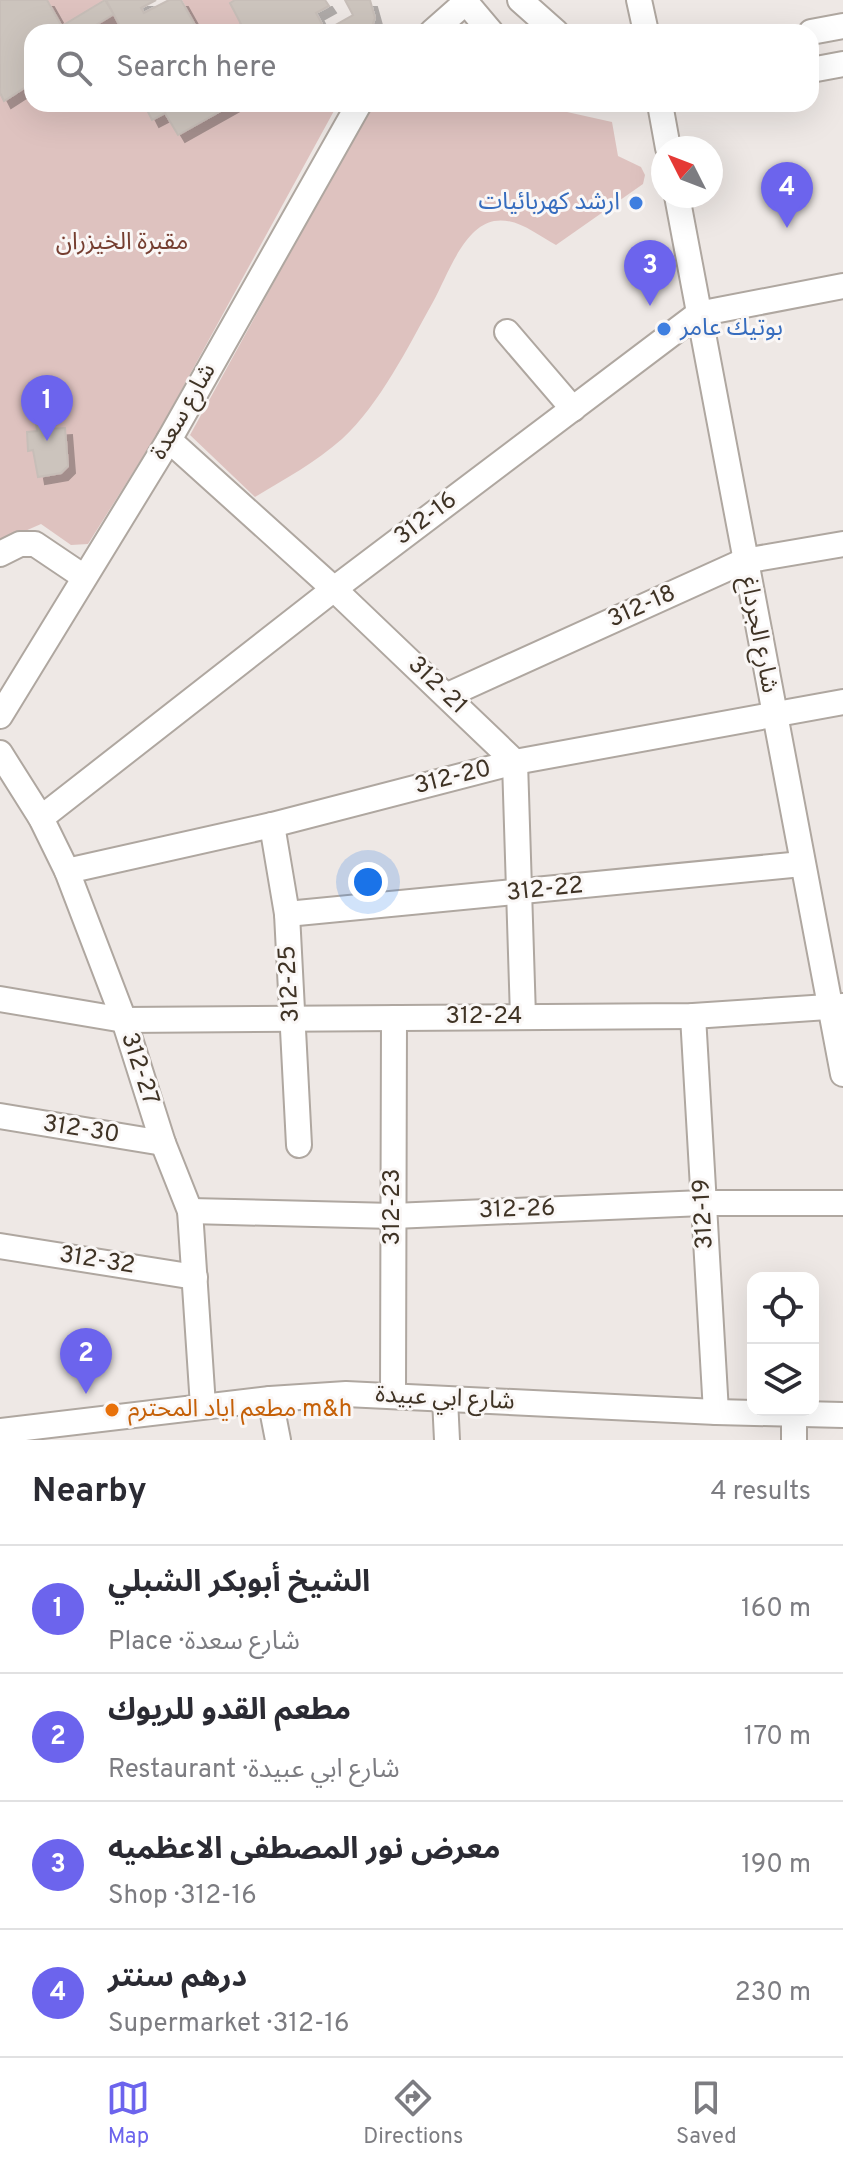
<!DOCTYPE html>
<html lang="en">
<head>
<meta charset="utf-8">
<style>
	:root { --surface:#fff; --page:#f7f7f7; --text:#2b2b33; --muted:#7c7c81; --line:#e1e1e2; --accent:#6c64ed }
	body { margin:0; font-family:Overpass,"Noto Sans Arabic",sans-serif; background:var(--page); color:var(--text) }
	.controls { position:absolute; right:24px; bottom:24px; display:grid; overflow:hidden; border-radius:16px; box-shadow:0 8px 32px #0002 }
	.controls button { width:72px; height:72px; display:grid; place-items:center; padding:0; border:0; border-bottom:2px solid var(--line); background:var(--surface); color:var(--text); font:40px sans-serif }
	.compass { position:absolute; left:651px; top:136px; width:72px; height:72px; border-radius:50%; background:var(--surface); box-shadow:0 8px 32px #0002; rotate:312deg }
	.you { position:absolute; left:368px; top:882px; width:28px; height:28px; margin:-20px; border:6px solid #fff; border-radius:50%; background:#1a73e8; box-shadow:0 0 0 12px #1a73e833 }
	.badge { display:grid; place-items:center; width:52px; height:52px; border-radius:50%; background:var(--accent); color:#fff; font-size:26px; font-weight:700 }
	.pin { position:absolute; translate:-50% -66px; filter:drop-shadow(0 2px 4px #0008) }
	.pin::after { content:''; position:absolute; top:42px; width:28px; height:24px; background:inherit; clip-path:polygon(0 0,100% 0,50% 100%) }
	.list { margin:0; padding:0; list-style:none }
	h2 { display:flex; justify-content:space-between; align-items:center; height:104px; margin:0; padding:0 32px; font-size:34px }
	h2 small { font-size:26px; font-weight:400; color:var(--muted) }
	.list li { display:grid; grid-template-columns:52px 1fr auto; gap:24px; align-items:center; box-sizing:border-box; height:128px; padding:0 32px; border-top:2px solid var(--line) }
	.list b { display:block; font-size:30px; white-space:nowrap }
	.list p { margin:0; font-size:26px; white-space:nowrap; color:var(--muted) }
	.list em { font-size:26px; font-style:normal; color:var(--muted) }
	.icon { flex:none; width:44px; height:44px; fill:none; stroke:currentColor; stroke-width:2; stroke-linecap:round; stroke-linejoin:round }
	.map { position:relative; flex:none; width:843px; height:1440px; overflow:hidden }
	.search { position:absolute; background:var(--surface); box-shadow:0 8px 32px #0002; left:24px; right:24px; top:24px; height:88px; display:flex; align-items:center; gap:20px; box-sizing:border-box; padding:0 28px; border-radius:24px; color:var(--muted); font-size:30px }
	.sheet { height:616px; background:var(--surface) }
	nav { display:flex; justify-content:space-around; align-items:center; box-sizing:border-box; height:112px; border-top:2px solid var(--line); background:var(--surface); font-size:22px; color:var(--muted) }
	nav a { display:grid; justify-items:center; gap:4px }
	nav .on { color:var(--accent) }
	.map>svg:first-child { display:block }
	.green { fill:#dec2bf }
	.building { fill:#ccc4bd; stroke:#c7beb8; stroke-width:2; filter:url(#shadow) }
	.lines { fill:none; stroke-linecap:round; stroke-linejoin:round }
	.minor-casing { stroke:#afa7a0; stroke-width:28 }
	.minor { stroke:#fff; stroke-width:24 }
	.shop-dot { fill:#3f7fe0; stroke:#faf7f6; stroke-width:3 }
	.food-dot { fill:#e8710a; stroke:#faf7f6; stroke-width:3 }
	.labels { text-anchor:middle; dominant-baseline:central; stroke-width:6; stroke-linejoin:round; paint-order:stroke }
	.shop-label { font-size:24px; fill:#366cbe; stroke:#faf7f6; text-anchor:end }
	.park-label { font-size:24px; fill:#753e30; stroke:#faf7f6 }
	.street-label { font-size:24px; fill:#3f3325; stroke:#faf7f6 }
	.food-label { font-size:24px; fill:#c56008; stroke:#faf7f6; text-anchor:start }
</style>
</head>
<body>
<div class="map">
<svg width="843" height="1440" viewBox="0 0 843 1440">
	<defs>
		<filter id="shadow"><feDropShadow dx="7" dy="7" stdDeviation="0" flood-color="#0004"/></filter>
	</defs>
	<rect width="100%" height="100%" fill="#eee8e5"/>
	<g class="green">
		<path d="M47,0H106L120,26L108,32H65Z"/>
		<path d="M182,0H235L230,3L241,24L225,32H199Z"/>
		<path d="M32,83V104H144L152,120L165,113L178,135L234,104H335V109L159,431L88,544L71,545L41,524L0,542V93L4,100Z"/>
		<path d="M377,104H531L612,122L618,156L641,167L645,175L643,184L556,245C537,235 517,217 494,221C463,227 447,277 433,302C408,347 380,404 342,439C316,462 285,479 255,497L190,435L365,117Z"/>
	</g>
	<g class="building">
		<path d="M0,0H47L65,32H32V83L4,101L0,93Z"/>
		<path d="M105,0L114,14L84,32H65L62,26Z"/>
		<path d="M106,0H156L141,8L144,13L169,0H181L199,32H108L120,26Z"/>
		<path d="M235,0H325L329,6L316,13L324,28L316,32H225L241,24L230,3Z"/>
		<path d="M345,0H370L375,18L372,26L362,32H323L353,15Z"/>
		<path d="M144,104H233L178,135L165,113L152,120Z"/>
		<path d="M50,422V429L65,428L68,466L61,473L38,477L33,450L28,451L27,432L37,431L36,423Z"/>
	</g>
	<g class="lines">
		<defs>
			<g id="minor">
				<path d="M464,0L491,32"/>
				<path d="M520,0L556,32"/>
				<path d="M639,0L646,32"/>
				<path d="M432,32L466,2"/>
				<path d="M811,32L843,26"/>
				<path d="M811,70L843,64"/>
				<path d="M660,104L668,148"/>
				<path d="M677,196L843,1074"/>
				<path d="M507,332L573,409"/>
				<path d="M169,440L334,589L515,762L523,1017"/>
				<path d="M0,554L20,544H35L84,577"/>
				<path d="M448,695L744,561L843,544"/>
				<path d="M0,716L169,440L359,104"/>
				<path d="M0,753L41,818L67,871L124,1020L163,1143L190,1211L203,1406"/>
				<path d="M41,818L334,589L698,314L843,286"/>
				<path d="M272,825L287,914L299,1145"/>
				<path d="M67,871L272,825L515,762L843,702"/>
				<path d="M287,914L802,864"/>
				<path d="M0,999L124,1020L693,1016L843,1006"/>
				<path d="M693,1016L716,1412"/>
				<path d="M0,1116L163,1143"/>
				<path d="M190,1211L393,1216L703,1203H843"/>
				<path d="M0,1246L195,1277"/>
				<path d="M393,1395L394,1018"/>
				<path d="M270,1399L278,1440"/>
				<path d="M445,1399L447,1440"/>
				<path d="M0,1431L270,1399L346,1394L716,1412L843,1415"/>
				<path d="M794,1440V1414"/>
			</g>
		</defs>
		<use href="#minor" class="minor-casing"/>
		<use href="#minor" class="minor"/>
	</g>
	<g class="shop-dot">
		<circle cx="636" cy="203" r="8"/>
		<circle cx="664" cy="329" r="8"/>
	</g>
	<circle class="food-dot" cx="112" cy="1410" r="8"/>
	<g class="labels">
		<g class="shop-label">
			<text x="620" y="203">ارشد كهربائيات</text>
			<text x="680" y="329" text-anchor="start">بوتيك عامر</text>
		</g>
		<g class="park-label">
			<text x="122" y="243">مقبرة الخيزران</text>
		</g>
		<g class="street-label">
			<text transform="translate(184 412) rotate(-60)">شارع سعدة</text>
			<text transform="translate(426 519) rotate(-37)">312-16</text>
			<text transform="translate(642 607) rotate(-24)">312-18</text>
			<text transform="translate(758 635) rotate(79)">شارع الجرداغ</text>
			<text transform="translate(437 686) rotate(44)">312-21</text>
			<text transform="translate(453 778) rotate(-14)">312-20</text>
			<text transform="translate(545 890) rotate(-6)">312-22</text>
			<text transform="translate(290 984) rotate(-93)">312-25</text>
			<text x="484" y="1017">312-24</text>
			<text transform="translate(139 1069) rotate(72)">312-27</text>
			<text transform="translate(81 1130) rotate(9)">312-30</text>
			<text transform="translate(393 1207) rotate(-90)">312-23</text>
			<text transform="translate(517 1210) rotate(-2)">312-26</text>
			<text transform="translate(704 1214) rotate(-93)">312-19</text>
			<text transform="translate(97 1261) rotate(9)">312-32</text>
			<text transform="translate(445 1399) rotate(3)">شارع ابي عبيدة</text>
		</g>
		<g class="food-label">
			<text x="128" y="1410">مطعم اياد المحترم m&amp;h</text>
		</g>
	</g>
</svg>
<div class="controls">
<button><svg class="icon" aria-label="locate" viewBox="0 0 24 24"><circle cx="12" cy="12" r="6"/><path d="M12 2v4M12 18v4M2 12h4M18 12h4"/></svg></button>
<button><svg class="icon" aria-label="layers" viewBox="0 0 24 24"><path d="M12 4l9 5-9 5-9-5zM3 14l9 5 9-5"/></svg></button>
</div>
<svg class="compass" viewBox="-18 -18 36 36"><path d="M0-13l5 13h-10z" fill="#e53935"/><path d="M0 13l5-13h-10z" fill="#7c7c81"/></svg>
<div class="you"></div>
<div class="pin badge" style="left:47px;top:441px">1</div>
<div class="pin badge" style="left:86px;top:1394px">2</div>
<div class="pin badge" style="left:650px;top:306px">3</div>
<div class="pin badge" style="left:787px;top:228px">4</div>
<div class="search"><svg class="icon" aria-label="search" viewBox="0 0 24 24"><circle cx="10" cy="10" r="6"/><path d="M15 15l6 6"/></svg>Search here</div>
</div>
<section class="sheet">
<h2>Nearby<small>4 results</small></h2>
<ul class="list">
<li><span class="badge">1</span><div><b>الشيخ أبوبكر الشبلي</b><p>Place · شارع سعدة</p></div><em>160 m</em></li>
<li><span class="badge">2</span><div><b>مطعم القدو للريوك</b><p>Restaurant · شارع ابي عبيدة</p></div><em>170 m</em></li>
<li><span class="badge">3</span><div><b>معرض نور المصطفى الاعظميه</b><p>Shop · 312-16</p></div><em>190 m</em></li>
<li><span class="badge">4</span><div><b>درهم سنتر</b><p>Supermarket · 312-16</p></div><em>230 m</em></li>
</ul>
</section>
<nav>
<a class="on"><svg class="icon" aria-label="map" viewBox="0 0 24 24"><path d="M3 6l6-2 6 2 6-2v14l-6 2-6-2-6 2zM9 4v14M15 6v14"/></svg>Map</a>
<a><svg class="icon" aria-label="directions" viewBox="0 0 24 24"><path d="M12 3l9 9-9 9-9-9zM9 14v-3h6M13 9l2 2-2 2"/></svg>Directions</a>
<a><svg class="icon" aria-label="saved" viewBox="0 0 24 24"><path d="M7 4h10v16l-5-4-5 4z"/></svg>Saved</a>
</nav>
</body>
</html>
